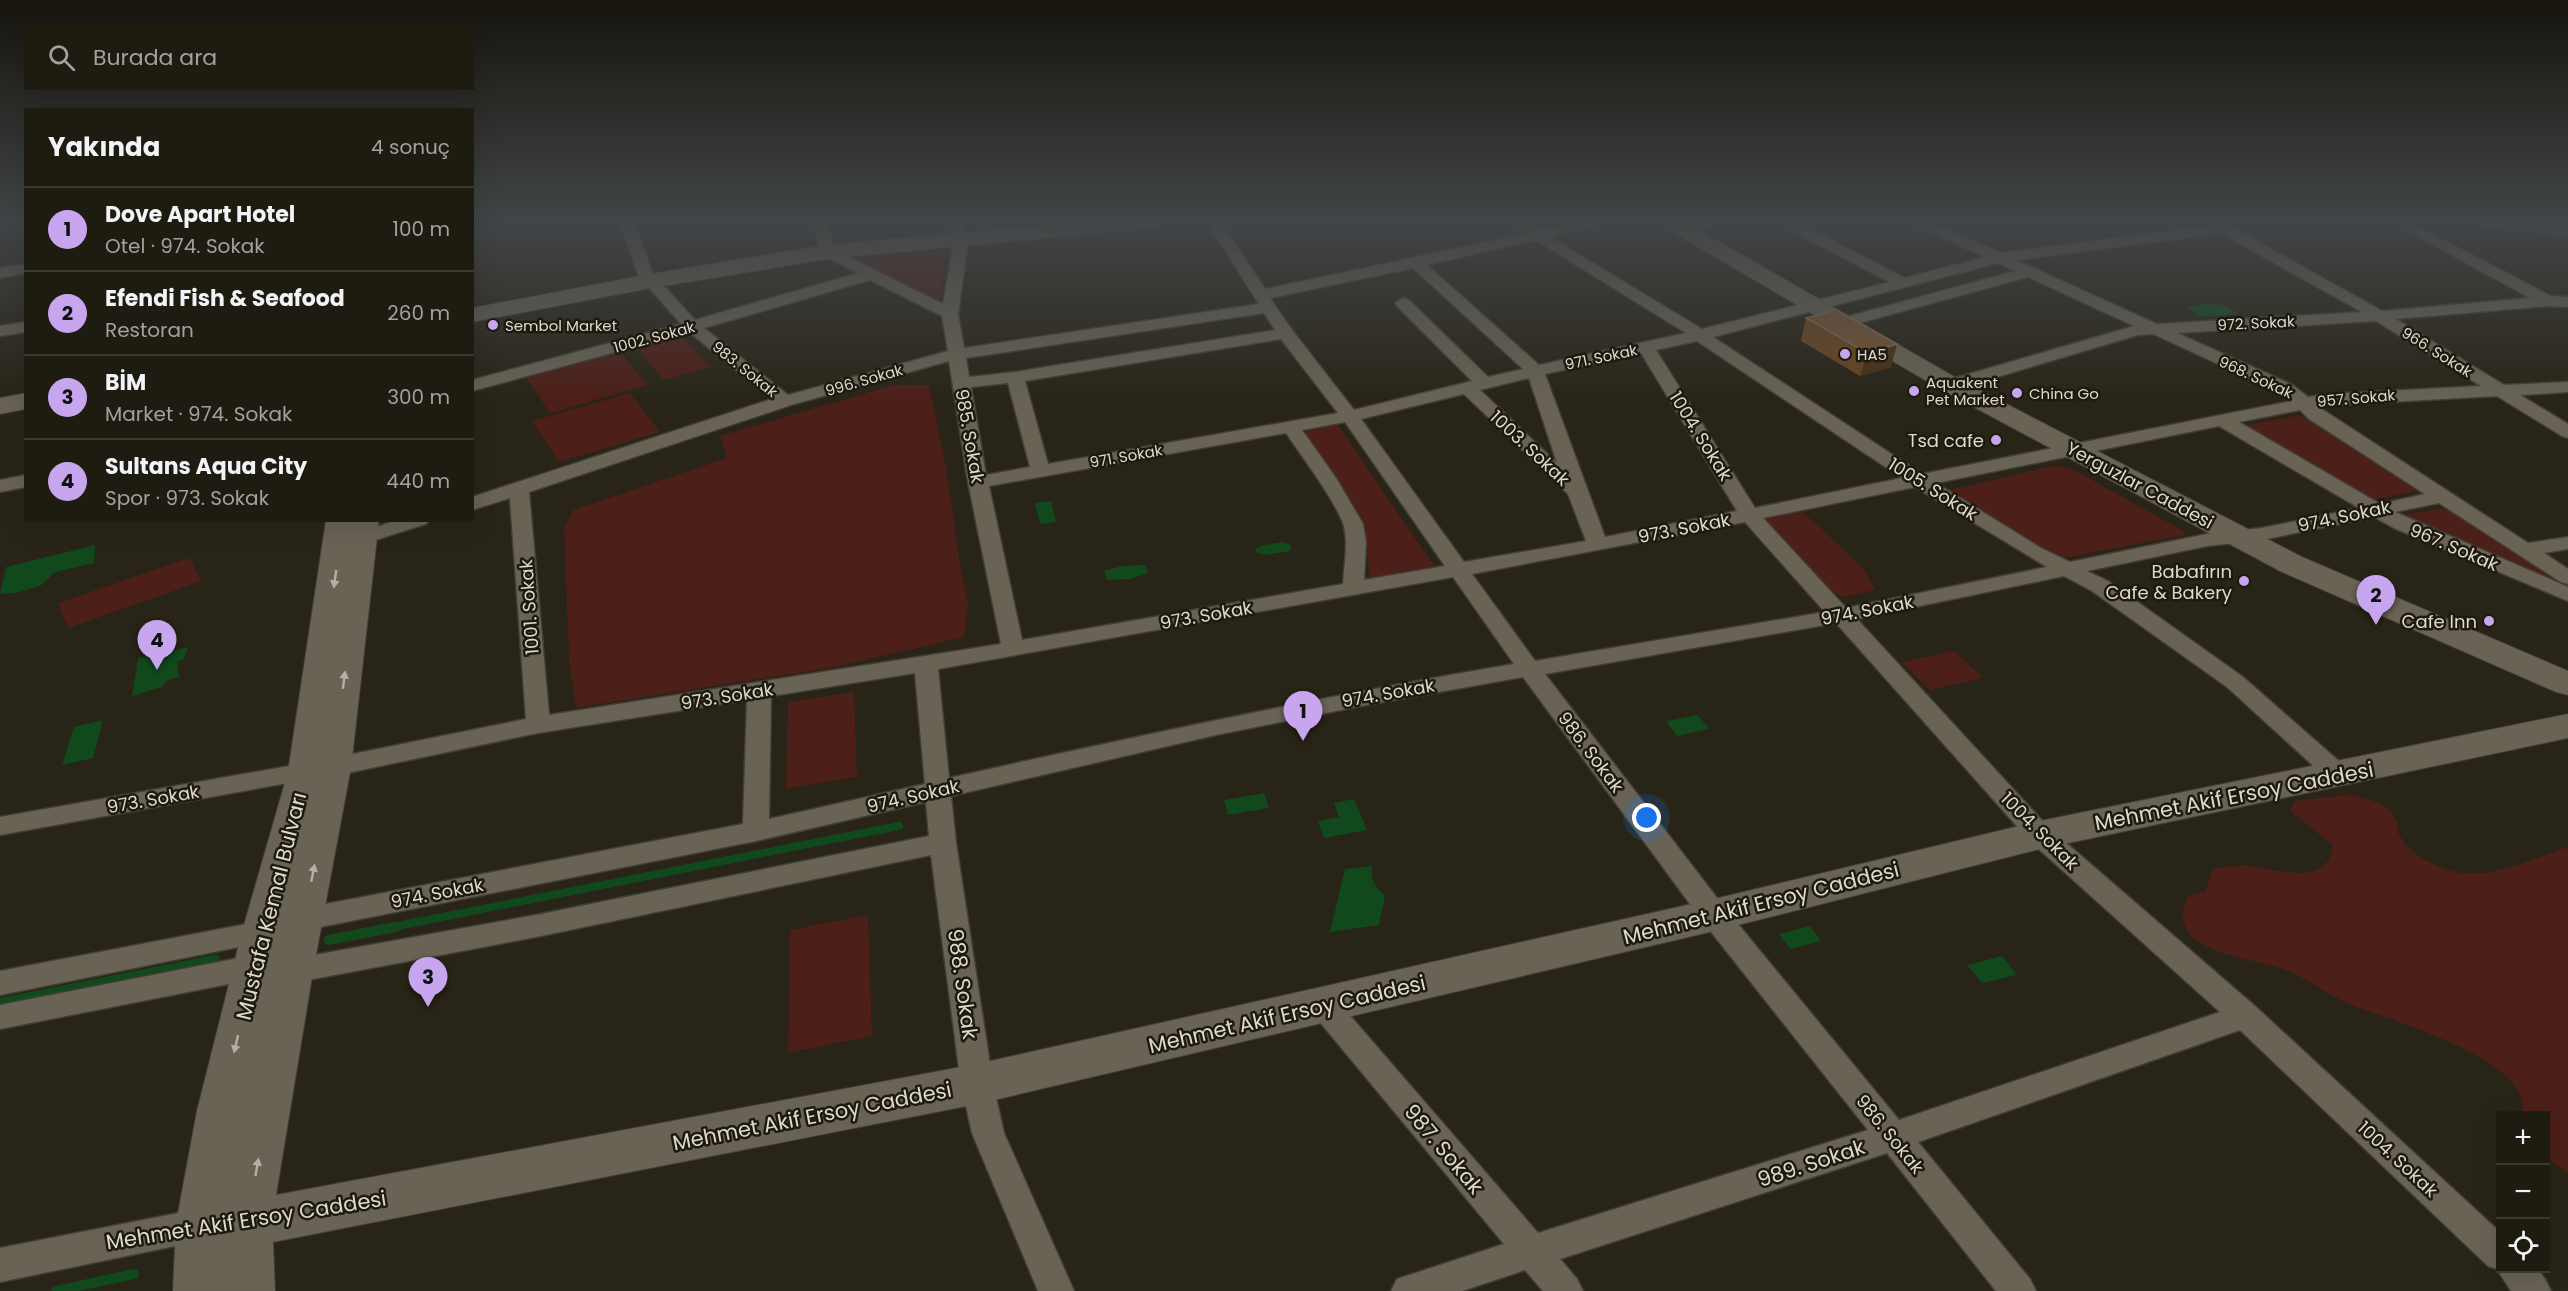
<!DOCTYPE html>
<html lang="tr">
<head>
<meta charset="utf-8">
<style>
	:root { --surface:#1e1b11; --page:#26241a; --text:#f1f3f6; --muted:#a1a19f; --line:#3c3931; --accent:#c7a6ef }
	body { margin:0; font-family:Poppins,sans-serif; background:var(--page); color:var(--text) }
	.controls { position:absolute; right:18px; bottom:18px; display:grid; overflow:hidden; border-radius:0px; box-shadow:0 6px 24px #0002 }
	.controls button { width:54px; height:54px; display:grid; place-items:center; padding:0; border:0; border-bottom:2px solid var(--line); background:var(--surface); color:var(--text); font:30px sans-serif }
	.you { position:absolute; left:1647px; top:818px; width:21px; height:21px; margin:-15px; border:4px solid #fff; border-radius:50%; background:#1a73e8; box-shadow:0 0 0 9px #1a73e833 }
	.badge { display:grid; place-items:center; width:39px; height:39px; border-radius:50%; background:var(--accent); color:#111; font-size:20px; font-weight:700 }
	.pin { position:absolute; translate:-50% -50px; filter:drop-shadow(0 2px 3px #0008) }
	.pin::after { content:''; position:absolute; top:32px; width:21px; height:18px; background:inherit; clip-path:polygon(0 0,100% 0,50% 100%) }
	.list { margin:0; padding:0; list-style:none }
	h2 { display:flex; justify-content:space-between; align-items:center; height:78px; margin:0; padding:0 24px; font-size:26px }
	h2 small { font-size:20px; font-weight:400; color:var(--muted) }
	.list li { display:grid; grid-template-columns:39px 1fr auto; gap:18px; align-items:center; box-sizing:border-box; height:84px; padding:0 24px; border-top:2px solid var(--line) }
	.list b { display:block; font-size:22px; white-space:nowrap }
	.list p { margin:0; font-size:20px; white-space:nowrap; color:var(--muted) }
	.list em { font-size:20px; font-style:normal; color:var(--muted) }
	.icon { flex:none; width:33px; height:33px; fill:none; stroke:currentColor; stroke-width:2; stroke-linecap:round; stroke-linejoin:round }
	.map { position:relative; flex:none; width:2568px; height:1291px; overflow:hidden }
	.search { position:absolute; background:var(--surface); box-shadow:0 6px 24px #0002; left:24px; top:24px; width:450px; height:66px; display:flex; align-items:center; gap:15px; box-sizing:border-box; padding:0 21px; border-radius:0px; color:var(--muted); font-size:22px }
	.panel { position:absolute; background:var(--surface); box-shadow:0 6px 24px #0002; left:24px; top:108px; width:450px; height:414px; border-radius:0px }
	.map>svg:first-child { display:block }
	.green { fill:#4c1f18 }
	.water { fill:#11491d }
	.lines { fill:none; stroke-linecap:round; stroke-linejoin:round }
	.stream-far1 { stroke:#11491d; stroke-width:8 }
	.stream { stroke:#11491d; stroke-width:10 }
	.street-casing { stroke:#423e35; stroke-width:3 }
	.secondary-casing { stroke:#423e35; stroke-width:2 }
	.street { fill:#686355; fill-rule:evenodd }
	.secondary { fill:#686355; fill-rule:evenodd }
	.wall { fill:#6a4522 }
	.shaded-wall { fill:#4a3116 }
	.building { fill:#765535; stroke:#866a4e; stroke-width:1.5 }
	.oneway { fill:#b4b0a6 }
	.poi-dot { fill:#c7a6ef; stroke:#1f1a0e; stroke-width:2 }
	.labels { text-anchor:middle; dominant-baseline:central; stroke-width:5; stroke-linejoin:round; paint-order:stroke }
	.far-street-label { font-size:15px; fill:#dddad2; stroke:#1f1a0e }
	.far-poi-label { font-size:15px; fill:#dddad2; stroke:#1f1a0e; text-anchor:start }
	.street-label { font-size:18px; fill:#dddad2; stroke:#1f1a0e }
	.poi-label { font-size:18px; fill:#dddad2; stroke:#1f1a0e; text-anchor:end }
	.near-street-label { font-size:21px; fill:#dddad2; stroke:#1f1a0e }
</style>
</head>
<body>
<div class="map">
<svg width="2568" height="1291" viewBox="0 0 2568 1291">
	<rect width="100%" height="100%" fill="#282417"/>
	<g class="green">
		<path d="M945,251L940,304L848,259Z"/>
		<path d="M680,334L710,367L664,380L635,346Z"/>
		<path d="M619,350L647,385L550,413L525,376Z"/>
		<path d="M894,385H929L946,467L960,565L968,604L964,637L834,667L576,708L569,660L564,528L573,510L727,458L720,436Z"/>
		<path d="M630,393L660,432L559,462L532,421Z"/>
		<path d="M2300,415L2421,490L2369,501L2243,426Z"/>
		<path d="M1338,425L1434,566L1369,578L1367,540L1359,515L1303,432Z"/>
		<path d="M2056,465L2076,471L2182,530L2185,535L2058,559L1950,492L1954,489Z"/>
		<path d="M2446,508L2568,587L2392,517Z"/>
		<path d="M1787,510L1800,511L1816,523L1865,571L1875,590L1842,597L1829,589L1763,527L1762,519L1770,513Z"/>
		<path d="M189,558L202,581L68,628L58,603Z"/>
		<path d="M1954,651L1983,678L1930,690L1902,662Z"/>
		<path d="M854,692L857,777L786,789L788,702Z"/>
		<path d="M2348,795C2365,798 2392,802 2397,823C2398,828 2397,831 2400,836C2408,850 2421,859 2435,865C2481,887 2524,861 2568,847V1173L2546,1158V1116L2521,1115C2539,1061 2388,1020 2352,1005C2328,995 2307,978 2283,969C2251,957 2161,953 2188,896L2205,892L2213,869C2225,867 2238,865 2250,866C2278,869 2328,888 2333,845L2290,811L2295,801Z"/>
		<path d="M868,915L872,1036L788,1053L790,930Z"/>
	</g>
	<g class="water">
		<path d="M2204,304L2224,305L2239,314L2201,317L2187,307Z"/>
		<path d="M1051,501L1056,522L1040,524L1035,503Z"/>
		<path d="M1283,542L1291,545L1290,551L1266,555L1257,553L1255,549L1264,545Z"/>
		<path d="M95,545L94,563L55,572L40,586L16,593L0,594L6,567Z"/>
		<path d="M1146,565L1148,573L1131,579L1107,580L1104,571L1122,566Z"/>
		<path d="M188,647L184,659L177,662L179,677L168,680L162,687L132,696L138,658Z"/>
		<path d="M1698,715L1709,729L1677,736L1666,721Z"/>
		<path d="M103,720L93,758L62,765L74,727Z"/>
		<path d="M1264,793L1269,808L1228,815L1224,800Z"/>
		<path d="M1354,799L1367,830L1324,838L1318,821L1339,817L1334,803Z"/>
		<path d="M1372,866C1371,881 1374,886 1385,896L1379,925L1330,932L1345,869Z"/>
		<path d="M1810,926L1821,941L1790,949L1779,934Z"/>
		<path d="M2002,956L2017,975L1982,983L1967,965Z"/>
	</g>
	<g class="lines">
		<path class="stream-far1" d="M387,928L899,826"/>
		<g class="stream">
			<path d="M329,940L395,927"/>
			<path d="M0,1003L215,960"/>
			<path d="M56,1291L134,1274"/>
		</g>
		<defs>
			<g id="street">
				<path d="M620,221H634L653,274L695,320L858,273L822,255L813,221H827L834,250L943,304L954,241L949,221H963L968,241L958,314L964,348L1259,304L1206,221H1220L1265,289L1525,234L1508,221H1525L1540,230L1581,221H1606L1604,224L1550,237L1702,329L1890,282L1778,224L1776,221H1794L1905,278L1985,257L1912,224L1910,221H1928L2001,253L2209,226L2204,221H2221L2382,311L2530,298L2390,221H2407L2551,296L2568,297V307L2548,306L2396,319L2504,385L2568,382V392L2520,395L2568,424V438L2562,436L2497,396L2317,406L2528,543L2568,537V549L2544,553L2568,569V584L2561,582L2439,503L2395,512L2568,587V601L2394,528L2374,517L2262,540L2207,546L2087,571L2108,581L2243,677L2348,769L2352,775L2348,781L2339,784L2330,781L2227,687L2092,591L2064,576L1857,619L2049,828L2256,1007L2500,1232V1268H2537L2545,1279L2551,1291H2511L2497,1269L2488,1266L2240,1030L1918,1142L2030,1279L2036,1291H1996L1887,1153L1560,1259L1577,1279L1583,1291H1543L1525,1270L1462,1291H1391L1397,1279L1504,1244L1314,1015L1309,1006L1314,997L1324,994L1334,997L1538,1233L1868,1130L1704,923L1523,677L1366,705L1216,735L951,796L956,843L993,1084L1004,1133L1074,1291H1038L972,1133L961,1084L931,855L536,937L292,983L282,979L278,971L282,963L292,959L536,915L929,836L926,802L756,841L305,930L295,927L291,919L295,911L305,908L743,824L747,700L538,733L333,776L324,773L321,767L324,761L333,758L526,719L510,498L472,510V497L772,399L689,332L472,391V380L681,324L638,275ZM2221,233L2362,312L2157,324L2016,260ZM1536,240L1686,333L1539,365L1427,265ZM1998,263L2015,271L1835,320L1833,323L1841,328L2028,277L2134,326L1945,381L1942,385L1945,389H1957L2138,335L2153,334L2279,392L2292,401L1922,474L1713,337ZM1413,268L1523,369L1488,377L1409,300L1403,298L1395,303L1397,306L1472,381L1354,410L1292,330L1270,298ZM870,280L942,316L948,351L788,395L704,328ZM1264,313L1275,330L1015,372L969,377L966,358ZM2376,321L2481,386L2327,394L2308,397L2291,384L2177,333ZM1281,339L1338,413L1048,464L1025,381ZM1697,341L1902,478L1755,508L1656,350ZM1641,353L1737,511L1605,537L1545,374ZM949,361L968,482L1001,644L549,715L529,492L791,405ZM1529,378L1557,463L1480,390ZM1008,383L1030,467L986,475L971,387ZM1464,394L1568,494L1586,541L1464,562L1361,419ZM2300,410L2309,419L2425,494L2380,504L2239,422ZM1345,422L1445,566L1364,580L1366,543L1363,524L1336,478L1302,430ZM2219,426L2359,508L2262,528L2207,534L2070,562L2041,548L1936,483ZM1286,433C1303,458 1332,496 1343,523C1349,542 1344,565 1343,584L1022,640L989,486ZM1915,487L2047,567L1846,608L1763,518ZM1745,522L1825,612L1535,661L1472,574ZM1453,577L1514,664C1324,696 1137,736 949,778L938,669ZM1836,623L2031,842L2220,1012L1899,1120L1724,907L1545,674ZM915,673L925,784L769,819L771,696Z"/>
				<path d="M1695,221H1725L1718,225L1679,232L1672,228L1674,225Z"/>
				<path d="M26,264V273L0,278V268Z"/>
				<path d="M26,322V332L0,336V326Z"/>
				<path d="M26,475V487L0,492V480Z"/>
				<path d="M397,520H429L426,524L363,544L356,542L353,538L356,534Z"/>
				<path d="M306,763L315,766L318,772L315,778L0,835V817Z"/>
				<path d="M263,921L273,924L277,932L273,940L0,995V971Z"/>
				<path d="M254,955L264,959L268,967L264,975L254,979L0,1029V1005Z"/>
				<path d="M204,1208L216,1213L221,1224L216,1235L204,1240L0,1282V1248Z"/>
			</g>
			<g id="secondary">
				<path d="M1093,221H1168L1165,225L1158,227L827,259L651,288L472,322V308L651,274L827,245Z"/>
				<path d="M1658,221H1683L1960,380L2302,557L2568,671V695L2556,692L2280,571L1942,390L1661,225Z"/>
				<path d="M2472,221H2540L2568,224V236L2482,227L2475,225Z"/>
				<path d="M26,393V409L0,414V398Z"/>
				<path d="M326,520H379L351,767L313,971L276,1195L977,1064L1714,899L2040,821L2568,714V738L2040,849L1714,931L977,1104L273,1242L275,1291H173L176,1224L197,1111L242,932L288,772Z"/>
			</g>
		</defs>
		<use href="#street" class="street-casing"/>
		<use href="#secondary" class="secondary-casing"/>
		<use href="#street" class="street"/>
		<use href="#secondary" class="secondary"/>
	</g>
	<path class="wall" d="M1836,310L1891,367L1860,376L1801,341L1806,318Z"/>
	<path class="shaded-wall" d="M1897,344L1891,367L1860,376L1867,353Z"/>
	<path class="building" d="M1836,310L1897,344L1867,353L1806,318Z"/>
	<defs><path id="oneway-solid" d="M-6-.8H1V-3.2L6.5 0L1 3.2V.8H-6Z" transform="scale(1.5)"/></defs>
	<g class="oneway">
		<use href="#oneway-solid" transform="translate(335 579) rotate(98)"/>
		<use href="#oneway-solid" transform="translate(344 680) rotate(-83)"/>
		<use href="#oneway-solid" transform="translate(313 873) rotate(-79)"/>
		<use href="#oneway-solid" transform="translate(236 1044) rotate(103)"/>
		<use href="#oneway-solid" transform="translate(257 1167) rotate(-80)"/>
	</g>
	<linearGradient id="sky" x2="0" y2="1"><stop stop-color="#16140d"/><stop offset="0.55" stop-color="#424547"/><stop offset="1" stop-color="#424547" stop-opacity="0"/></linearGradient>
	<rect width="2568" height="402" fill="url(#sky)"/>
	<g class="poi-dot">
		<circle cx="493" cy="325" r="6"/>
		<circle cx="1845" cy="354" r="6"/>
		<circle cx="1914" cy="391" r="6"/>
		<circle cx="2017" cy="393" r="6"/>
		<circle cx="1996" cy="440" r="6"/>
		<circle cx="2244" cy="581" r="6"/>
		<circle cx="2489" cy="621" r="6"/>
	</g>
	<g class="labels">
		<g class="far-street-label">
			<text transform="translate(2256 323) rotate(-3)">972. Sokak</text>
			<text transform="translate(654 337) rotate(-15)">1002. Sokak</text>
			<text transform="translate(2437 352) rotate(32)">966. Sokak</text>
			<text transform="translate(1601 357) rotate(-12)">971. Sokak</text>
			<text transform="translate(745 369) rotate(39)">983. Sokak</text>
			<text transform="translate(2256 377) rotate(25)">968. Sokak</text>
			<text transform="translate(864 380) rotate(-16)">996. Sokak</text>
			<text transform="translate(2356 398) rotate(-5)">957. Sokak</text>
			<text transform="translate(1126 456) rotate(-10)">971. Sokak</text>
		</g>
		<g class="far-poi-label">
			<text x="505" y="325">Sembol Market</text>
			<text x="1857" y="354">HA5</text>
			<text x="1926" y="382">Aquakent<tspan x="1926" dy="17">Pet Market</tspan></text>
			<text x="2029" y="393">China Go</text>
		</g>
		<g class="street-label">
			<text transform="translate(970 436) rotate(80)">985. Sokak</text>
			<text transform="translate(1701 436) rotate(58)">1004. Sokak</text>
			<text transform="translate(1530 448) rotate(43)">1003. Sokak</text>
			<text transform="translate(2140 485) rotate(28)">Yerguzlar Caddesi</text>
			<text transform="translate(1933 489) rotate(32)">1005. Sokak</text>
			<text transform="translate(2344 516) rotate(-12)">974. Sokak</text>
			<text transform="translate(1684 528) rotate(-11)">973. Sokak</text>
			<text transform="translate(2454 547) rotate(23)">967. Sokak</text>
			<text transform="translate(529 607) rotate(-94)">1001. Sokak</text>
			<text transform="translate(1867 610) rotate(-11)">974. Sokak</text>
			<text transform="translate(1206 615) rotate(-10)">973. Sokak</text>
			<text transform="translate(1388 693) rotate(-10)">974. Sokak</text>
			<text transform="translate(727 696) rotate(-9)">973. Sokak</text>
			<text transform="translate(1591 752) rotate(53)">986. Sokak</text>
			<text transform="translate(913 796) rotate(-13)">974. Sokak</text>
			<text transform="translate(153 799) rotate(-10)">973. Sokak</text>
			<text transform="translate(2040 831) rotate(45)">1004. Sokak</text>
			<text transform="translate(437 893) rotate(-11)">974. Sokak</text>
			<text transform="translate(1890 1134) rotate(51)">986. Sokak</text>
			<text transform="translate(2398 1159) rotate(43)">1004. Sokak</text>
		</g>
		<g class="poi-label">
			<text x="1984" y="440">Tsd cafe</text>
			<text x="2232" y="571">Babafırın<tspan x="2232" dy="21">Cafe &amp; Bakery</tspan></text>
			<text x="2477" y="621">Cafe Inn</text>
		</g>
		<g class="near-street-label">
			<text transform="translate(2234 796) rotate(-11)">Mehmet Akif Ersoy Caddesi</text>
			<text transform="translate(1761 903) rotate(-14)">Mehmet Akif Ersoy Caddesi</text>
			<text transform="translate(271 906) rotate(-76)">Mustafa Kemal Bulvarı</text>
			<text transform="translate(963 984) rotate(82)">988. Sokak</text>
			<text transform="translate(1287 1014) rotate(-13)">Mehmet Akif Ersoy Caddesi</text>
			<text transform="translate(812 1116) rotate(-11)">Mehmet Akif Ersoy Caddesi</text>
			<text transform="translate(1444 1149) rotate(50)">987. Sokak</text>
			<text transform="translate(1811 1163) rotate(-18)">989. Sokak</text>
			<text transform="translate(246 1220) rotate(-9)">Mehmet Akif Ersoy Caddesi</text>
		</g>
	</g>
</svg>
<div class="controls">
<button>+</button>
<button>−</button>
<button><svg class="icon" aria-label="locate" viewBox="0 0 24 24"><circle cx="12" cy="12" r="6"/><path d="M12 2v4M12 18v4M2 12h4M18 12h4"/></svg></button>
</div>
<div class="you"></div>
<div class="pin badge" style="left:1303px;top:741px">1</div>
<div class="pin badge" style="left:2376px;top:625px">2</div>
<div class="pin badge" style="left:428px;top:1007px">3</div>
<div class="pin badge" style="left:157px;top:670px">4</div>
<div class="search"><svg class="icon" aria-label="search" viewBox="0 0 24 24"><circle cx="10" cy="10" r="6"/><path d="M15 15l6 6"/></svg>Burada ara</div>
<section class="panel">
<h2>Yakında<small>4 sonuç</small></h2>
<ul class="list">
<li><span class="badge">1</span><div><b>Dove Apart Hotel</b><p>Otel · 974. Sokak</p></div><em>100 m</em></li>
<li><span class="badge">2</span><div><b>Efendi Fish &amp; Seafood</b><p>Restoran</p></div><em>260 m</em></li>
<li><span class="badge">3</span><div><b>BİM</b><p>Market · 974. Sokak</p></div><em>300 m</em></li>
<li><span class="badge">4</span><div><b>Sultans Aqua City</b><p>Spor · 973. Sokak</p></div><em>440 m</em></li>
</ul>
</section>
</div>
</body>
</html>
